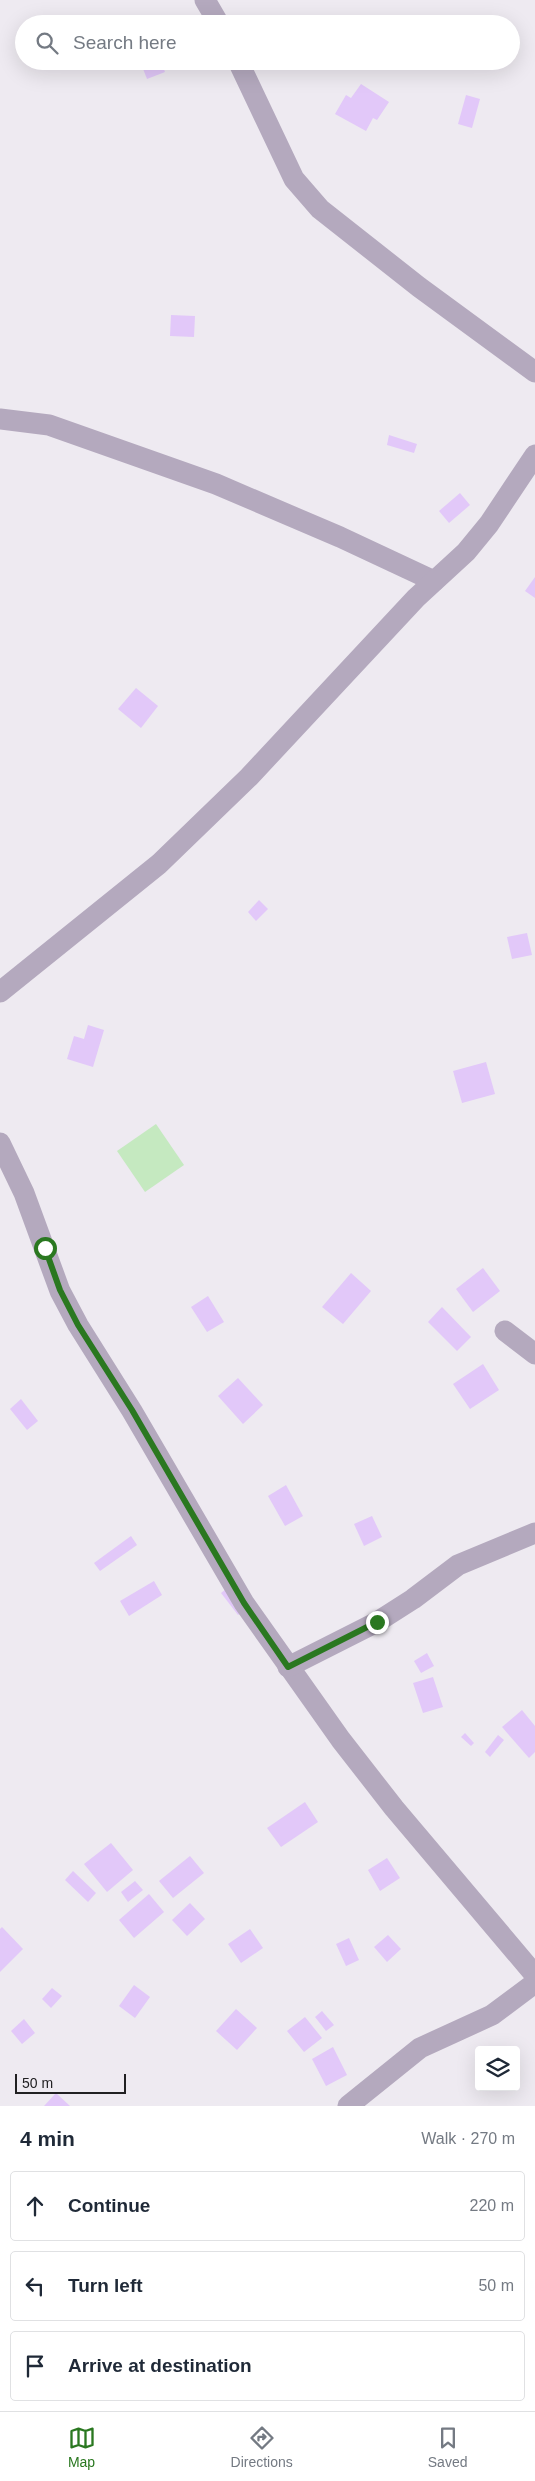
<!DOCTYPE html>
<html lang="en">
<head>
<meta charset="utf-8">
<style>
	:root { --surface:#fff; --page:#f2f2f3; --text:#1f2937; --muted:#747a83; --line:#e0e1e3; --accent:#2a7820 }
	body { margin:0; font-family:Arial,sans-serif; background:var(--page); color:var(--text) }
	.controls { position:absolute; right:15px; bottom:15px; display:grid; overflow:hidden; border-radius:5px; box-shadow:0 5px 20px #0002 }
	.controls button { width:45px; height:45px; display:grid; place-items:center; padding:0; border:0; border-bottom:1px solid var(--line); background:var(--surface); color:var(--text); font:25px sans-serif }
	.scale { position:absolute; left:15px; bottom:12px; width:111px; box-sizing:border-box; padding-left:5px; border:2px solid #212022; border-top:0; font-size:14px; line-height:18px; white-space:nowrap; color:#212022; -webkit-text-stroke:4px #eeeaf1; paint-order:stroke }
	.stop { position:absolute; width:15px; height:15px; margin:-11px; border:4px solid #2a7820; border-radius:50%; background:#fff }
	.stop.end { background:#2a7820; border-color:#fff; box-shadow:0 1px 5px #0008 }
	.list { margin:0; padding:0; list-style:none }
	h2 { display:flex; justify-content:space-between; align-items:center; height:65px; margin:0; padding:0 20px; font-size:21px }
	h2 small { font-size:16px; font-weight:400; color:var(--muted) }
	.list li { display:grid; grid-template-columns:32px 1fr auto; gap:15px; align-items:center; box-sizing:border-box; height:70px; margin:0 10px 10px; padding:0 10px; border:1px solid var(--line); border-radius:5px }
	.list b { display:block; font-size:19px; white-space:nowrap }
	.list em { font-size:16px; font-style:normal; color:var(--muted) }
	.icon { flex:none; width:28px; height:28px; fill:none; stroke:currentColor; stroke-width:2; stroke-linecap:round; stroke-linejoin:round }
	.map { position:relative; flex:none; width:535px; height:2106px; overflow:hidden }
	.search { position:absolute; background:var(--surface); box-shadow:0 5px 20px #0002; left:15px; right:15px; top:15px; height:55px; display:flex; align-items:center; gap:12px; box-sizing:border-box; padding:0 18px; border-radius:28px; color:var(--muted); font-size:19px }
	.sheet { height:305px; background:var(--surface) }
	nav { display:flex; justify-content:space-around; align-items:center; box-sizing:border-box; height:70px; border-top:1px solid var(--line); background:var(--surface); font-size:14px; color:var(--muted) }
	nav a { display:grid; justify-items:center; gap:2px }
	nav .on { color:var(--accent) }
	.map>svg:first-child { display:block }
	.green { fill:#c5e9c0 }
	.building { fill:#e2c8f9 }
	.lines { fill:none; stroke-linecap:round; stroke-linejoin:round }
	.minor { stroke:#b4a9be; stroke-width:21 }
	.route { stroke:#2a7820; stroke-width:6 }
</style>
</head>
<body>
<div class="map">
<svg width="535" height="2106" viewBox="0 0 535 2106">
	<rect width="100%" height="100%" fill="#eeeaf1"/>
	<path class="green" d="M156,1124L184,1165L145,1192L117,1151Z"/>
	<g class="building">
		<path d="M140,61H161L165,72L147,79Z"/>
		<path d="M361,84L389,102L377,120L373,118L366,131L335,114L346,95L351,98Z"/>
		<path d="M466,95L480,99L472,128L458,124Z"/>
		<path d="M171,315L195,316L194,337L170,336Z"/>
		<path d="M389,435L417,444L414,453L387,445Z"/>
		<path d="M460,493L470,505L449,523L439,511Z"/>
		<path d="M535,577V598L525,591Z"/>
		<path d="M136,688L158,706L141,728L118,709Z"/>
		<path d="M259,900L268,909L256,921L248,912Z"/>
		<path d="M527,933L532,955L512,959L507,937Z"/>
		<path d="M88,1025L104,1030L93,1067L67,1059L74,1036L84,1039Z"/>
		<path d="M486,1062L495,1094L462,1103L453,1071Z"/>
		<path d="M483,1268L500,1291L473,1312L456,1289Z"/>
		<path d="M351,1273L371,1291L343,1324L322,1307Z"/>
		<path d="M208,1296L224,1322L207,1332L191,1307Z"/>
		<path d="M442,1307L471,1337L457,1351L428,1322Z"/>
		<path d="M483,1364L499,1390L470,1409L453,1384Z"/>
		<path d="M238,1378L263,1405L243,1424L218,1396Z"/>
		<path d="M21,1399L38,1421L27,1430L10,1409Z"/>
		<path d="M286,1485L303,1516L285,1526L268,1496Z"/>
		<path d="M372,1516L382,1537L364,1546L354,1524Z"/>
		<path d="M131,1536L137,1545L100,1571L94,1563Z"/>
		<path d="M154,1581L162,1595L129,1616L120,1601Z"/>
		<path d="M226,1589L243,1611L238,1615L221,1593Z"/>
		<path d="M427,1653L434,1666L421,1673L414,1661Z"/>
		<path d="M433,1677L443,1707L423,1713L413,1683Z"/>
		<path d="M522,1710L535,1726V1752L529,1758L502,1727Z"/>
		<path d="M465,1733L474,1743L471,1746L461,1737Z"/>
		<path d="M498,1735L504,1740L490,1757L485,1752Z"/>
		<path d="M305,1802L318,1822L281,1847L267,1828Z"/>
		<path d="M111,1843L133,1870L107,1892L84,1864Z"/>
		<path d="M190,1856L204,1873L173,1898L159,1881Z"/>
		<path d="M387,1858L400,1878L380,1891L368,1870Z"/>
		<path d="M73,1871L96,1893L88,1902L65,1880Z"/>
		<path d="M135,1881L143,1890L128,1902L121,1892Z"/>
		<path d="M149,1894L164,1912L134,1938L119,1920Z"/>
		<path d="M190,1903L205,1919L187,1936L172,1920Z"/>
		<path d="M2,1927L23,1949L0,1972V1929Z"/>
		<path d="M250,1929L263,1948L241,1963L228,1944Z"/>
		<path d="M388,1935L401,1949L387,1962L374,1947Z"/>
		<path d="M349,1938L359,1960L346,1966L336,1944Z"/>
		<path d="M134,1985L150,1997L135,2018L119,2006Z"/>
		<path d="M52,1988L62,1996L51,2008L42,1999Z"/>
		<path d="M236,2009L257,2028L237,2050L216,2031Z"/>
		<path d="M322,2011L334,2025L326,2031L315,2017Z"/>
		<path d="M305,2017L322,2038L304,2052L287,2031Z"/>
		<path d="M24,2019L35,2033L22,2044L11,2031Z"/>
		<path d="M333,2047L347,2075L326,2086L312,2059Z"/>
		<path d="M56,2093L70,2106H44Z"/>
	</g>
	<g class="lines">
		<g class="minor">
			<path d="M205,0L219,24"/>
			<path d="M238,61L294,179L320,209L419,287L535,372"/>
			<path d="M0,419L49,425L216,484L340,537L434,581"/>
			<path d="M0,992L159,864L249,777L416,598L466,552L489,524L535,455"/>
			<path d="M0,1143L24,1193L60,1291L78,1325L132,1411L244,1603L341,1740L394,1808L535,1975"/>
			<path d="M505,1331L535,1354"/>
			<path d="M288,1667L377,1622L413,1599L458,1565L535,1533"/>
			<path d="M348,2106L420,2048L492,2015L535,1983"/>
		</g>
	</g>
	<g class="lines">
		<path class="route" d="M45,1248L60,1290L78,1325L132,1410L244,1603L288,1667L377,1622"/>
	</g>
</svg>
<div class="controls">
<button><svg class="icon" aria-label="layers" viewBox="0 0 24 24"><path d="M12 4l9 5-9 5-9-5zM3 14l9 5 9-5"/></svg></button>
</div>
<div class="scale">50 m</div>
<div class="stop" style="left:45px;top:1248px"></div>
<div class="stop end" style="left:377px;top:1622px"></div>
<div class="search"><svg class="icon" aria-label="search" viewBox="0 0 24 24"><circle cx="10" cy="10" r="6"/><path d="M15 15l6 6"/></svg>Search here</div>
</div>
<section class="sheet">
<h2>4 min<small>Walk · 270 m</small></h2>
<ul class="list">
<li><svg class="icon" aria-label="ahead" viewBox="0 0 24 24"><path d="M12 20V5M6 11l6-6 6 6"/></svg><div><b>Continue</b></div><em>220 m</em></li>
<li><svg class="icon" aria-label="left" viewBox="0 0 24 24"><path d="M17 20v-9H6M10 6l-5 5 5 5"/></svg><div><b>Turn left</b></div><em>50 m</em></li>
<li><svg class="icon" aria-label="arrive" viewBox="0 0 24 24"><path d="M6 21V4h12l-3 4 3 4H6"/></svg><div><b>Arrive at destination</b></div></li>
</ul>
</section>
<nav>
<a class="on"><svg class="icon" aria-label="map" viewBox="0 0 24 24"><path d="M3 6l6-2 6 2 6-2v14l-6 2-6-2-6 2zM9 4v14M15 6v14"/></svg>Map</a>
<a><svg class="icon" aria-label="directions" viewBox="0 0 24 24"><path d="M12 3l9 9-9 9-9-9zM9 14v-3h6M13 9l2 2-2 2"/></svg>Directions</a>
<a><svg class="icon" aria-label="saved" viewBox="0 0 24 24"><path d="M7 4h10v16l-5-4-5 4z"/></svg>Saved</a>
</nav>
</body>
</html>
